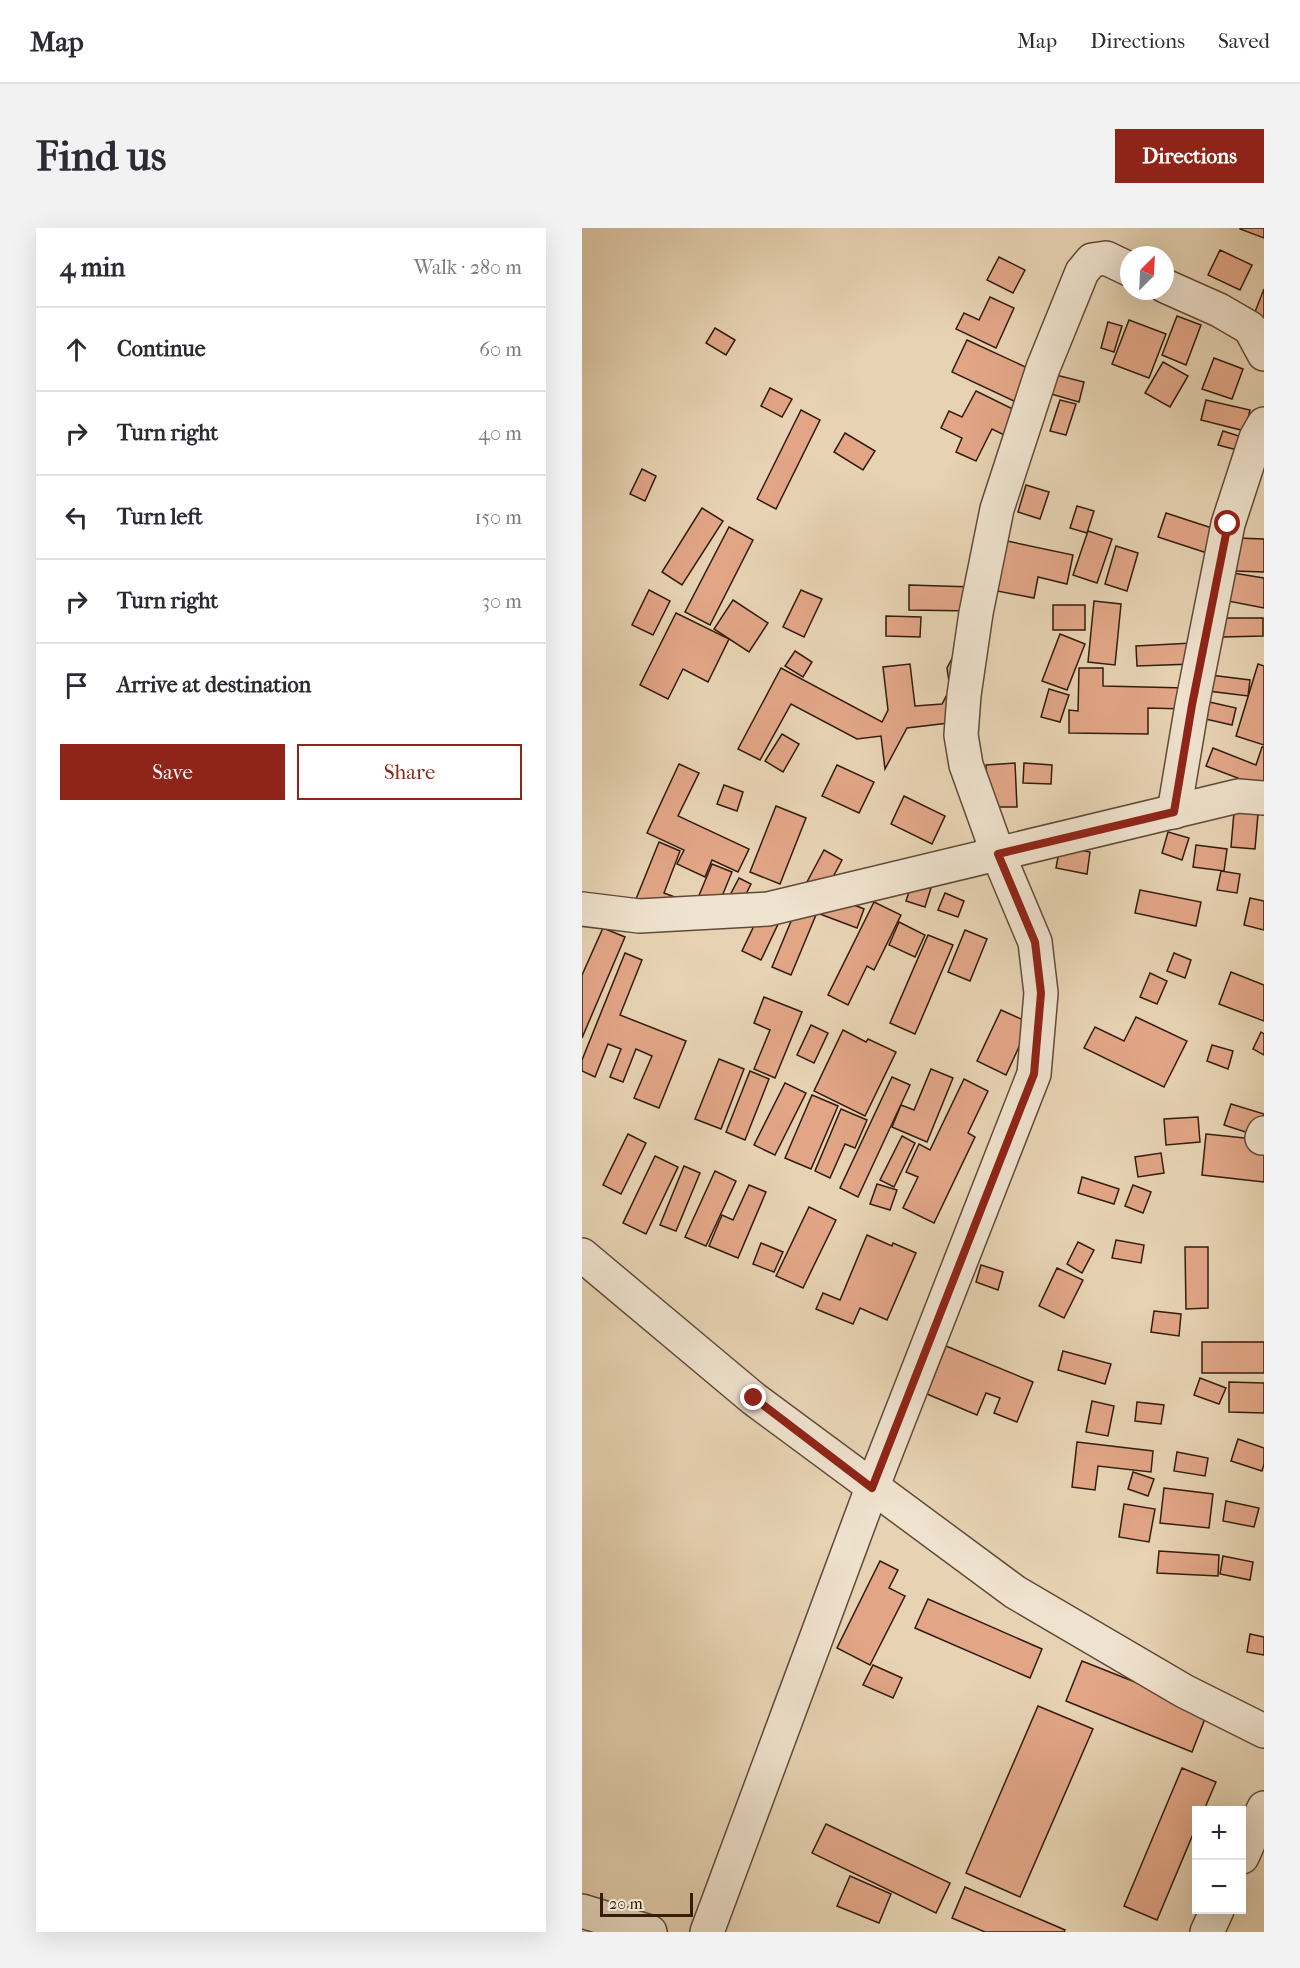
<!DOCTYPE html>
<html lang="en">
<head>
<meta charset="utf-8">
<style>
	:root { --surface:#fff; --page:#f2f2f3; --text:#2b2b33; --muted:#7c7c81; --line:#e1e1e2; --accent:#8f2418 }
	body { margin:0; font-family:"IM FELL French Canon",serif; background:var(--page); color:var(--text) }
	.controls { position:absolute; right:18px; bottom:18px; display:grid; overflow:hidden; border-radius:0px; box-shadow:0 6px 24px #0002 }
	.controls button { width:54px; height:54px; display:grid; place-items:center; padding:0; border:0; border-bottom:2px solid var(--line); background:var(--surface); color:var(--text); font:30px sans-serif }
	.compass { position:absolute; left:538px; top:18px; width:54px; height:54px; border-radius:50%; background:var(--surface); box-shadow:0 6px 24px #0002; rotate:24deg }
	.scale { position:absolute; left:18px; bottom:15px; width:93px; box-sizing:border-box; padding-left:6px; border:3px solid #341c0e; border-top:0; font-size:16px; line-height:21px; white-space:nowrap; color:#341c0e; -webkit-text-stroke:4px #efe2ce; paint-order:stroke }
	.stop { position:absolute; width:18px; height:18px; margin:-14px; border:4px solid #8f2418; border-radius:50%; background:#fff }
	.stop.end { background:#8f2418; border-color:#fff; box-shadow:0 2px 6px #0008 }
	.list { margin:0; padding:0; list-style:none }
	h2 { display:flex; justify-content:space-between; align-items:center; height:78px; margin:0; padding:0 24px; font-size:26px }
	h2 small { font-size:20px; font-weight:400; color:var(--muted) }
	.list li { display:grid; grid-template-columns:39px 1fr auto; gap:18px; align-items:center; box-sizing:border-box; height:84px; padding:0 24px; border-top:2px solid var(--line) }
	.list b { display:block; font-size:22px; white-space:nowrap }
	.list em { font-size:20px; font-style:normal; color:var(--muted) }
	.actions { display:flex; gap:12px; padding:18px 24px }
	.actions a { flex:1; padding:14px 0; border:2px solid var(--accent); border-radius:0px; text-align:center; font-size:21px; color:var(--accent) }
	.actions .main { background:var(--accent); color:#fff }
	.icon { flex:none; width:33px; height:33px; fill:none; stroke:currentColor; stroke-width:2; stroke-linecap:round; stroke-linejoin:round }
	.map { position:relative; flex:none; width:682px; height:1704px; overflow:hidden; border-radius:0px }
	header { display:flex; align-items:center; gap:36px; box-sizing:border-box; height:84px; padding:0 30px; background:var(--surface); border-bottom:2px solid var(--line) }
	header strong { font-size:28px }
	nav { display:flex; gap:33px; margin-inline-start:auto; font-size:21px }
	.intro { display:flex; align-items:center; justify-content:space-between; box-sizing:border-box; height:144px; padding:0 36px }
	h1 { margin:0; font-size:42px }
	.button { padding:15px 27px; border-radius:0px; background:var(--accent); color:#fff; font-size:21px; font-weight:700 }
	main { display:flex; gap:36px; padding:0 36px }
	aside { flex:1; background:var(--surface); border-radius:0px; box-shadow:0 6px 24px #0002 }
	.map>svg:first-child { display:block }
	.building { fill:#e2a687; stroke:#341c0e; stroke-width:1.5 }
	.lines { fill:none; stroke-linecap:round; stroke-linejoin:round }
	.minor-casing { stroke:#614a37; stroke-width:36 }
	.minor { stroke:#efe2ce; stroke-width:33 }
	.route { stroke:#8f2418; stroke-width:8 }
</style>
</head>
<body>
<header>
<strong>Map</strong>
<nav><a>Map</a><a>Directions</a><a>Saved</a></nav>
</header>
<div class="intro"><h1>Find us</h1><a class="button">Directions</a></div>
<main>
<aside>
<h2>4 min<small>Walk · 280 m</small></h2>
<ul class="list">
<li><svg class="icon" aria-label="ahead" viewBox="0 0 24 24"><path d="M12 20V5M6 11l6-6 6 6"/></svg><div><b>Continue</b></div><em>60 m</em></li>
<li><svg class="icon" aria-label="right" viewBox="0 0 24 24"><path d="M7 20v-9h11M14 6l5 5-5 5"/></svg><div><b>Turn right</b></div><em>40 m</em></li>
<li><svg class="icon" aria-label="left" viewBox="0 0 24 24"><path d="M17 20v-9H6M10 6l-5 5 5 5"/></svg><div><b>Turn left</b></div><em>150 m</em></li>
<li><svg class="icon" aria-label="right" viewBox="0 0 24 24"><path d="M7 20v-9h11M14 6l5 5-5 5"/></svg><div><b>Turn right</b></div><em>30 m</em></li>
<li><svg class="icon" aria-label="arrive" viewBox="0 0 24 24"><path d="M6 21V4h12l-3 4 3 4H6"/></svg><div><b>Arrive at destination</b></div></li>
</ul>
<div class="actions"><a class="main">Save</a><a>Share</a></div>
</aside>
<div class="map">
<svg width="682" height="1704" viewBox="0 0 682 1704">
	<rect width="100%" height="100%" fill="#e7d3b3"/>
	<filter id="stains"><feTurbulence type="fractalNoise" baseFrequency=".00333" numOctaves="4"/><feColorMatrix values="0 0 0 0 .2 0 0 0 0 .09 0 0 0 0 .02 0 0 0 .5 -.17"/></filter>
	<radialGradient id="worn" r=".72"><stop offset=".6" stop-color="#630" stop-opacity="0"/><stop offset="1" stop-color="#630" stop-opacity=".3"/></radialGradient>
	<g class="building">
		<path d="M658,0H682V10L658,1Z"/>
		<path d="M638,22L670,37L658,62L626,47Z"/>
		<path d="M417,29L443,42L431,65L405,52Z"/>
		<path d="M682,61V99L669,94Z"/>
		<path d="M408,69L432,80L414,120L374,101L382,85L397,92Z"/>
		<path d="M595,88L619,97L604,137L580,127Z"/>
		<path d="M547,92L584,106L567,150L530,136Z"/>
		<path d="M526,94L540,98L532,124L519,120Z"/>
		<path d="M133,100L153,112L144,127L124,115Z"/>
		<path d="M385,112L450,142L434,174L370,144Z"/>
		<path d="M632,130L661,141L650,171L620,161Z"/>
		<path d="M581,134L606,148L588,179L563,165Z"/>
		<path d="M474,147L502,154L497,174L469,166Z"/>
		<path d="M188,160L210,171L200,189L179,178Z"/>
		<path d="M394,163L451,191L439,215L410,201L394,233L374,224L380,210L359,200L367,183L380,189Z"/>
		<path d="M478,172L494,176L484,207L468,203Z"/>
		<path d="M624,172L668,182L663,203L619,192Z"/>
		<path d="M219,182L238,192L194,281L175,271Z"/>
		<path d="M641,203L663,210L659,223L636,217Z"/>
		<path d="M263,205L293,223L281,242L252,224Z"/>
		<path d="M60,241L74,248L63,273L48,266Z"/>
		<path d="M444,257L467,264L458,291L436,284Z"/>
		<path d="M495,278L512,283L505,305L488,300Z"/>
		<path d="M120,280L141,293L100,357L80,344Z"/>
		<path d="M584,285L636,302L628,326L576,309Z"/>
		<path d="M147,299L171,312L128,397L103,384Z"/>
		<path d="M506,303L530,311L515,355L491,347Z"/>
		<path d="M655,310L682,311V344L653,343Z"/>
		<path d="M425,313L491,327L485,356L456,349L452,370L415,363Z"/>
		<path d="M534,318L556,325L545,363L523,356Z"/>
		<path d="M651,345L682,350V380L646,373Z"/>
		<path d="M327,357L391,359V383L327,382Z"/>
		<path d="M67,362L88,373L71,407L50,397Z"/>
		<path d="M219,362L240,371L222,409L201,399Z"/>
		<path d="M151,372L186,395L167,424L132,401Z"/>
		<path d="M512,373L539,376L533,437L506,434Z"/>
		<rect x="471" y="377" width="32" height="25"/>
		<path d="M94,385L147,411L126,454L101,441L86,471L58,457Z"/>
		<path d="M304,388L339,389L338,409L304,408Z"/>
		<path d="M641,390H681V408L641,409Z"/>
		<path d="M478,406L503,416L485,462L460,453Z"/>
		<path d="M610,415L611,436L555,438L554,418Z"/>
		<path d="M375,421V494L325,500L303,541L299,508L275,511L209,476L178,532L156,521L199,440L300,494L306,482L301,439L328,436L333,478L360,476L368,461L365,440Z"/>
		<path d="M213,423L230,434L221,449L203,438Z"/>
		<path d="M676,436L682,438V517L654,508Z"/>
		<path d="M497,440H521V458L604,460V481L566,480V506L487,505V482L496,483Z"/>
		<path d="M628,447L668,452L666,468L626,463Z"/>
		<path d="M467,461L487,467L478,494L459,489Z"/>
		<path d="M623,473L654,480L650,497L619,490Z"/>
		<path d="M200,506L217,516L201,544L183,533Z"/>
		<path d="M680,519H682V560L624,538L631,520L674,537Z"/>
		<path d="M433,535L435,579H406L404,537Z"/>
		<path d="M442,535L470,537L469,556L441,555Z"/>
		<path d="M97,536L117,545L96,588L167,621L156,644L130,632L123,649L95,636L102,622L65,605Z"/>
		<path d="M255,537L292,554L277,585L240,568Z"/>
		<path d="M142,557L161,564L155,583L135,576Z"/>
		<path d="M322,568L363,588L350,616L309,596Z"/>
		<path d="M194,578L224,590L198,656L168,644Z"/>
		<path d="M652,584L676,586L673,621L649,619Z"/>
		<path d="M586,604L607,610L600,632L580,625Z"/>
		<path d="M77,614L98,623L82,665L98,671L92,686L54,671Z"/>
		<path d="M614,617L645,621L642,643L611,639Z"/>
		<path d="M478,618L508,624L505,646L474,640Z"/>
		<path d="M242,622L260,632L243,664L225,654Z"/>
		<path d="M130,636L150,644L131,690L111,682Z"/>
		<path d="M639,643L658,646L655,665L635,662Z"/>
		<path d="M157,650L169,656L158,678L146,671Z"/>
		<path d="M330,655L349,660L343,679L324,673Z"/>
		<path d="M558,662L619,674L614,698L553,685Z"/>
		<path d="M238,663L282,681L275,700L230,683Z"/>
		<path d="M188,664L207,673L179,732L160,723Z"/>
		<path d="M363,665L382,673L376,689L356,682Z"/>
		<path d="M668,670L682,673V702L662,697Z"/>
		<path d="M292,674L319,687L292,742L285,738L266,777L246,767Z"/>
		<path d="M215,679L234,687L209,747L190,739Z"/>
		<path d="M317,694L343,707L333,729L307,717Z"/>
		<path d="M21,700L43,709L0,810V747Z"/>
		<path d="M383,702L405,711L388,753L366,744Z"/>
		<path d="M346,707L371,717L333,806L308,795Z"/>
		<path d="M43,725L60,732L38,787L104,813L77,880L52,870L70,828L54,821L41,854L28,849L39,821L26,816L13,849L0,843V832Z"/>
		<path d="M592,725L609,732L603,750L585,743Z"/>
		<path d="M649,744L682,757V793L637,776Z"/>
		<path d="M568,745L585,753L575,776L558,769Z"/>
		<path d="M182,769L220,784L193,850L172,841L188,802L172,795Z"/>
		<path d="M419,782L448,795L424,847L395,833Z"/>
		<path d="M554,789L605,813L582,859L502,820L513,799L542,813Z"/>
		<path d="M229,797L246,805L232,835L215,827Z"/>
		<path d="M261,802L284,814L286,811L314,824L283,888L232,863Z"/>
		<path d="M679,804L682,806V827L671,821Z"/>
		<path d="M630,817L651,823L646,841L625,833Z"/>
		<path d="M137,831L162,841L139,901L113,891Z"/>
		<path d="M349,841L371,850L345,914L310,899L319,877L332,882Z"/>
		<path d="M168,843L187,851L163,912L144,904Z"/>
		<path d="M310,849L328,857L276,969L258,960Z"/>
		<path d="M382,851L406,863L386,905L393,909L352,995L321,980L336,949L324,944L337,916L348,922Z"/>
		<path d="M203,855L224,865L193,927L172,917Z"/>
		<path d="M230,867L256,878L229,941L203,930Z"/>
		<path d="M649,876L682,886L676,908L642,897Z"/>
		<path d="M259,881L285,892L273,920L263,916L248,950L233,943Z"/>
		<path d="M616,889L618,914L584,917L582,891Z"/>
		<path d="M46,906L64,915L39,966L21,957Z"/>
		<path d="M624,906L682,912V954L620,947Z"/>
		<path d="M320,908L333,915L312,959L298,952Z"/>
		<path d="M579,925L582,945L556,949L553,929Z"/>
		<path d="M73,928L96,939L64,1006L41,995Z"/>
		<path d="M102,938L118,945L94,1003L78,997Z"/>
		<path d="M133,943L154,953L124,1018L103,1009Z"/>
		<path d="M500,949L537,961L532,976L496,965Z"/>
		<path d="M295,956L315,962L308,982L288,976Z"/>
		<path d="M167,957L184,964L156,1030L127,1018L140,987L151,992Z"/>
		<path d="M551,957L569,964L561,985L543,978Z"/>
		<path d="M227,979L254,992L221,1060L194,1048Z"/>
		<path d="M285,1007L310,1018L311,1015L334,1025L305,1092L278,1080L271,1096L234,1081L241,1065L258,1072Z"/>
		<path d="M534,1012L562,1017L559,1035L530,1030Z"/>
		<path d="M496,1014L512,1022L500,1045L485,1036Z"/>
		<path d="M179,1015L201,1024L192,1044L171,1036Z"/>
		<path d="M603,1019H626V1080L604,1081Z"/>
		<path d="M399,1037L421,1044L416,1062L394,1054Z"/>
		<path d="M475,1040L501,1052L482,1090L457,1078Z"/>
		<path d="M572,1083L599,1086L597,1108L569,1104Z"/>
		<rect x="620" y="1114" width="62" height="31"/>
		<path d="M364,1118L451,1154L435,1194L412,1185L418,1170L404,1165L395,1187L345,1166Z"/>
		<path d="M481,1123L529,1136L523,1156L476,1142Z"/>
		<path d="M618,1150L644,1160L637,1176L612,1167Z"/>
		<path d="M647,1154L682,1155V1185L647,1184Z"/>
		<path d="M510,1173L532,1178L526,1208L504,1204Z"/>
		<path d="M555,1174L582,1177L579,1196L553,1193Z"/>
		<path d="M656,1211L682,1220V1236L680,1243L649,1233Z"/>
		<path d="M495,1214L571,1223L569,1244L516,1238L513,1262L490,1259Z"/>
		<path d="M595,1224L626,1230L623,1248L592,1243Z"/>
		<path d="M551,1244L572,1251L566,1268L546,1261Z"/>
		<path d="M582,1260L631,1266L627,1300L578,1295Z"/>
		<path d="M644,1273L677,1280L672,1299L641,1293Z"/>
		<path d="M542,1276L573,1281L567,1314L537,1309Z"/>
		<path d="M577,1323L637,1327L636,1348L575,1345Z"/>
		<path d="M641,1328L671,1334L668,1352L638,1346Z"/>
		<path d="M298,1333L316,1342L307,1360L323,1368L288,1437L255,1420Z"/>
		<path d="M346,1371L460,1421L448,1450L333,1400Z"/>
		<path d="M668,1406L682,1409V1427L665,1424Z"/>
		<path d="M500,1433L626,1483L610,1524L484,1473Z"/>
		<path d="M291,1437L320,1450L311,1470L281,1457Z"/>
		<path d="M456,1478L511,1501L438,1669L384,1645Z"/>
		<path d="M600,1540L634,1554L622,1582H614V1599L575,1692L542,1678Z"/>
		<path d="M244,1596L368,1655L354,1685L230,1625Z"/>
		<path d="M268,1648L309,1666L297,1695L255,1678Z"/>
		<path d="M383,1659L483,1702L482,1704H403L370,1690Z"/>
	</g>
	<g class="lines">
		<defs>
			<g id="minor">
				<path d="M583,58L637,82L668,100L682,126"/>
				<path d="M592,584L610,477L646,296L674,210L682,196"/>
				<path d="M0,681L57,688L186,681L656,568L682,570"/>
				<path d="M680,910L682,905"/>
				<path d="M0,1027L172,1171L433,1364L602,1463L682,1503"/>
				<path d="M660,1629L682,1580"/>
				<path d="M0,1683L68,1704"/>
				<path d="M125,1704L290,1260L452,846L459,765L453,714L416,626L384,537L379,507L382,467L394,385L415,281L461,140L500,44L510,32L524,30L547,41"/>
				<path d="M625,1704L635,1682"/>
			</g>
		</defs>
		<use href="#minor" class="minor-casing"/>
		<use href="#minor" class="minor"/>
	</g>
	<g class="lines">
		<path class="route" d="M172,1170L290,1260L452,846L459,765L453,714L416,626L592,584L610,477L646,296"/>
	</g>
	<rect width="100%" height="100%" filter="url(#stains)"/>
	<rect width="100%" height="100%" fill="url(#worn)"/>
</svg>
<div class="controls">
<button>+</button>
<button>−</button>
</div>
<svg class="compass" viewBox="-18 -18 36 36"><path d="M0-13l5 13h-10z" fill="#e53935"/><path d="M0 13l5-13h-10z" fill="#7c7c81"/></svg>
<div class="scale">20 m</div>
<div class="stop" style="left:646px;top:296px"></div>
<div class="stop end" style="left:172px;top:1170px"></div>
</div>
</main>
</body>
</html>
